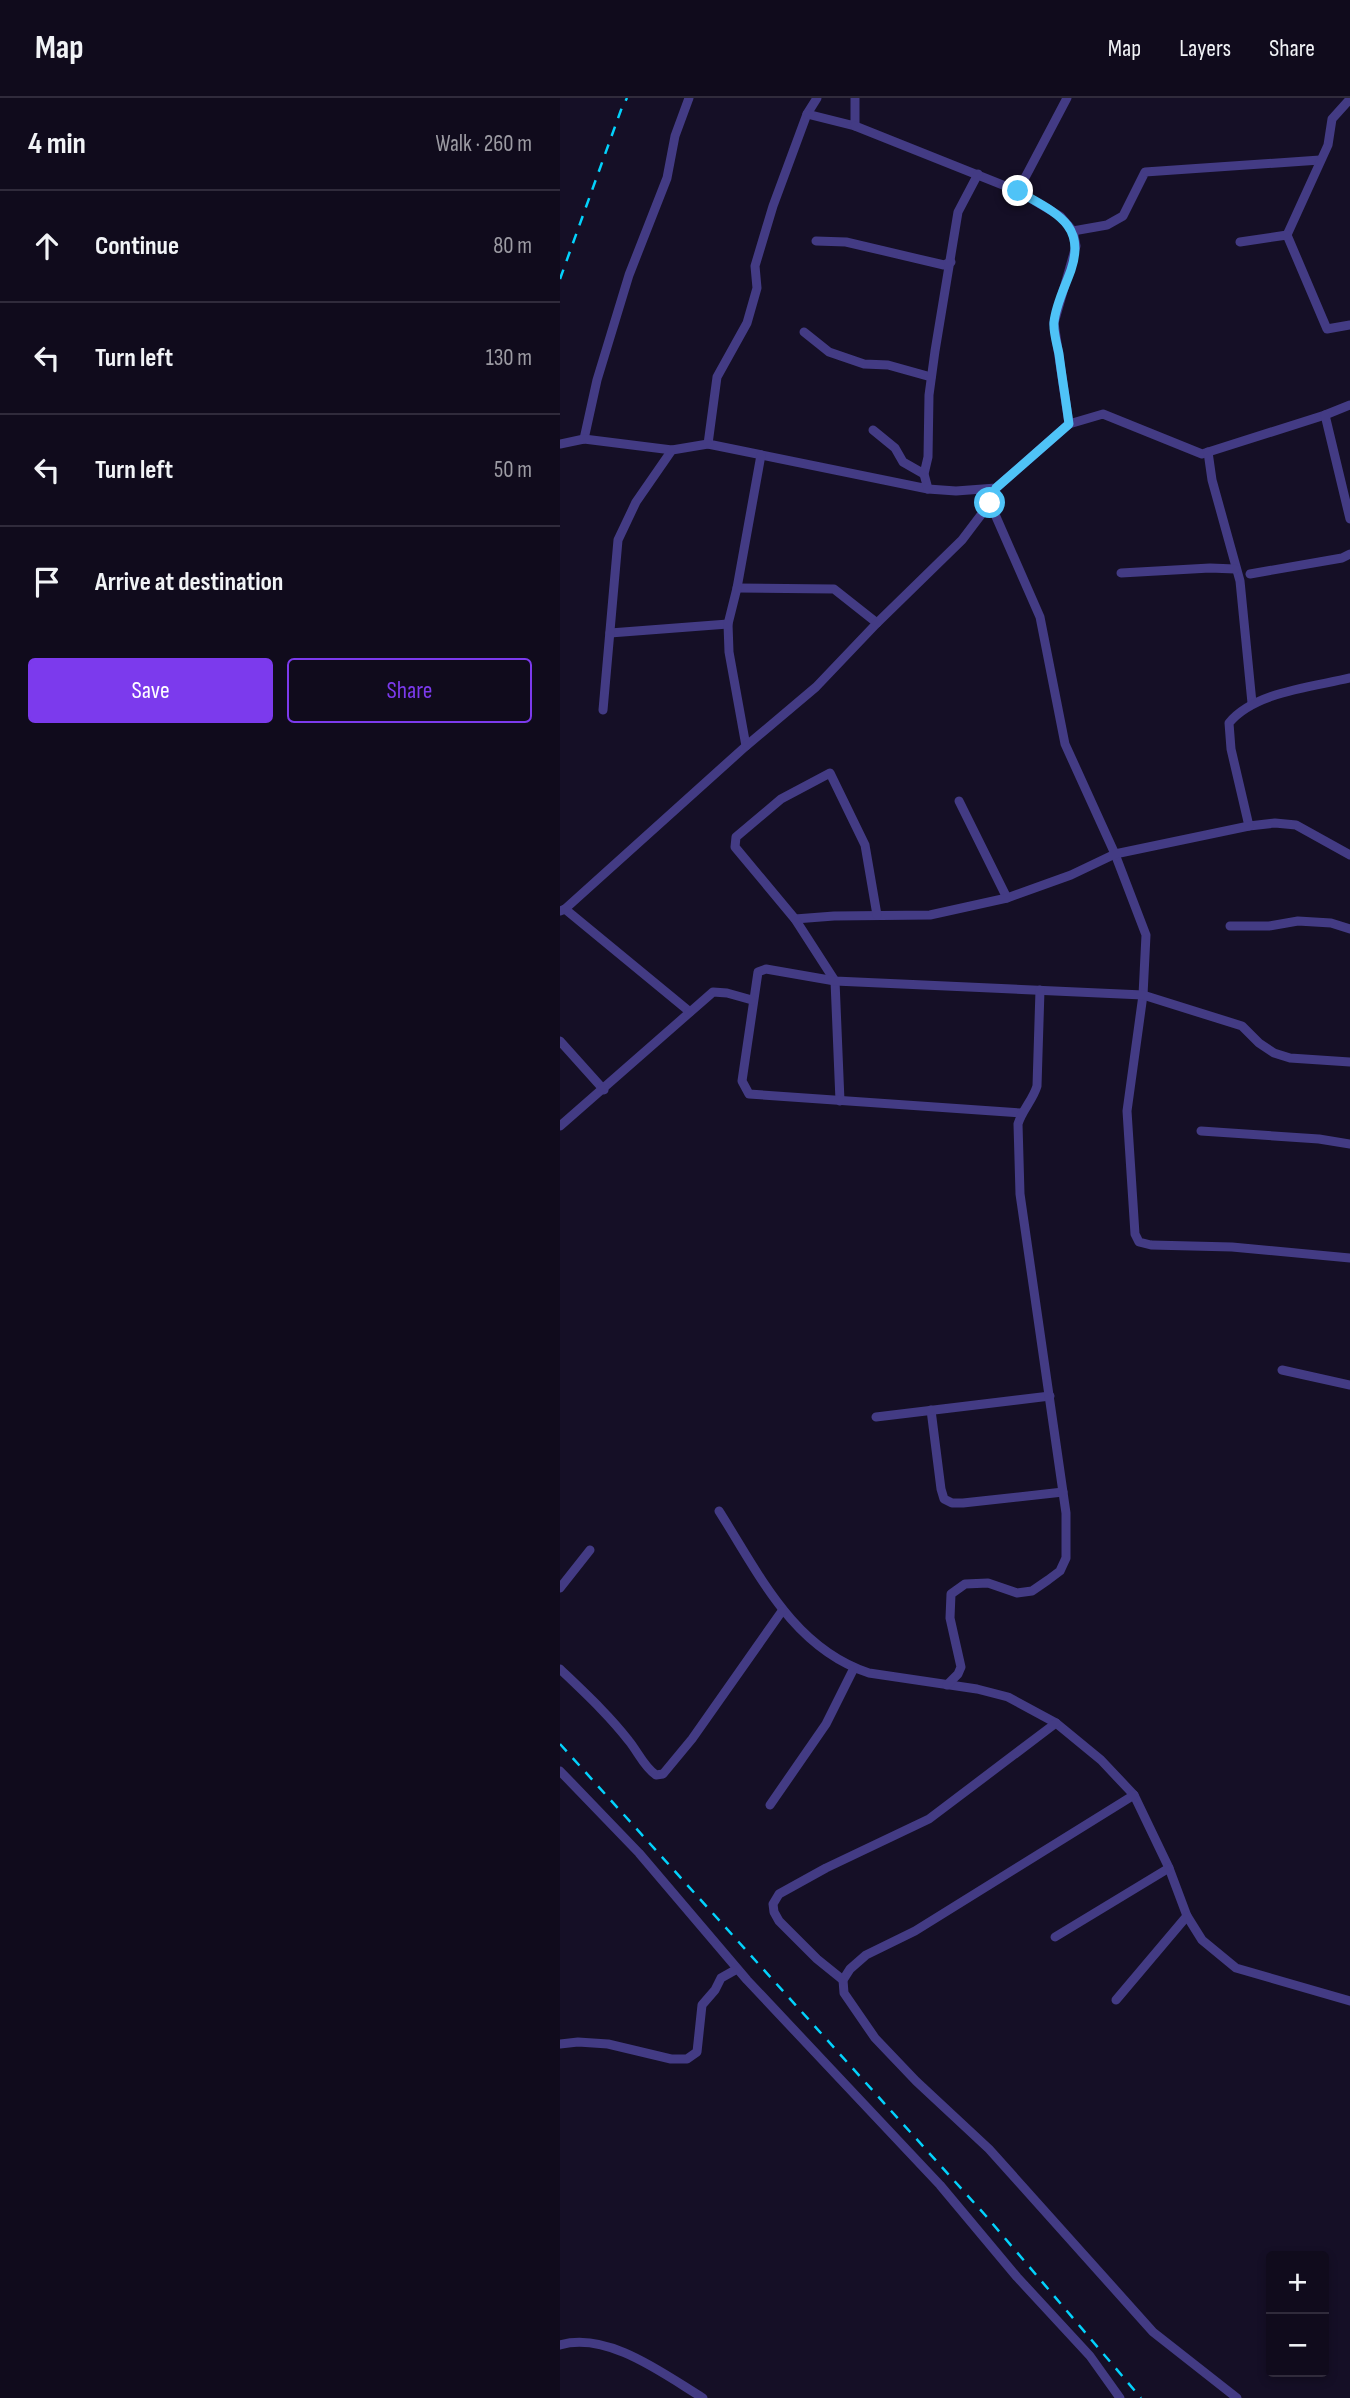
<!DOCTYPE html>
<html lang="en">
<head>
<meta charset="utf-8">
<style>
	:root { --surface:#100b1c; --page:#1e1929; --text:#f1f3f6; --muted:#9c9ba3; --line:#302b3b; --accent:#7c3aed }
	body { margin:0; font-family:"Sofia Sans Condensed",sans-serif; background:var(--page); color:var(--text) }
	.controls { position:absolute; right:21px; bottom:21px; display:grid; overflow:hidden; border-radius:7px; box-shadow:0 4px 10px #0003 }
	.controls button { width:63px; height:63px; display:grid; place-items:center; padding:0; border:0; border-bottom:2px solid var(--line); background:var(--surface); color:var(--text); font:35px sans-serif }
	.stop { position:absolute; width:21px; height:21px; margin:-16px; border:5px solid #4fc3f7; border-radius:50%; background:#fff }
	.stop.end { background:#4fc3f7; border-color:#fff; box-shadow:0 2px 7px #0008 }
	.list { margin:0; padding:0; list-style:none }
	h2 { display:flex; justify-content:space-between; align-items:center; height:91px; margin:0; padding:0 28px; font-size:30px }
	h2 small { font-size:23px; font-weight:400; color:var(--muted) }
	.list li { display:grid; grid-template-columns:46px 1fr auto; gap:21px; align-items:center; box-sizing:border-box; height:112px; padding:0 28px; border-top:2px solid var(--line) }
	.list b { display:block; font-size:26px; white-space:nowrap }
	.list em { font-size:23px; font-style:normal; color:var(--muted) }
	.actions { display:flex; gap:14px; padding:21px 28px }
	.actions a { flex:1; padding:16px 0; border:2px solid var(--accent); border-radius:7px; text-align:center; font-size:24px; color:var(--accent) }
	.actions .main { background:var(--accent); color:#fff }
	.icon { flex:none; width:38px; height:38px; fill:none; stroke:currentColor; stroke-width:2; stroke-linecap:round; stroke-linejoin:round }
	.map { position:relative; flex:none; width:790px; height:2300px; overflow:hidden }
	header { display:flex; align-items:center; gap:42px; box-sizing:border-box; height:98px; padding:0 35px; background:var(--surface); border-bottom:2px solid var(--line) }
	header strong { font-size:33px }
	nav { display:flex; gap:38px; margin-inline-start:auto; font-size:24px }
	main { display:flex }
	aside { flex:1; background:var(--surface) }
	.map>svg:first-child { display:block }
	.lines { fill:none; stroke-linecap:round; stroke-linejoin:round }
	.street { stroke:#433b84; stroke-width:9 }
	.rail { stroke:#03d2fc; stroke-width:2.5; stroke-dasharray:10 9; stroke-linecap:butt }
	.route { stroke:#4fc3f7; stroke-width:9 }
</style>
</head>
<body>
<header>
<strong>Map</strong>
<nav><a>Map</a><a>Layers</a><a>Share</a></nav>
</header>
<main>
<aside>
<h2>4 min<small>Walk · 260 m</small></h2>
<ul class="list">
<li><svg class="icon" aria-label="ahead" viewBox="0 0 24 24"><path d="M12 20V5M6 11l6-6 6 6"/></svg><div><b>Continue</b></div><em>80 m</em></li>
<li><svg class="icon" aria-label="left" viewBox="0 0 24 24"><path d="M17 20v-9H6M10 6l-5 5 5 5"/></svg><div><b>Turn left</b></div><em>130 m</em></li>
<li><svg class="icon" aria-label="left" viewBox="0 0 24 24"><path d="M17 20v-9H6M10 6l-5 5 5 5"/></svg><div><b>Turn left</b></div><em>50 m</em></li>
<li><svg class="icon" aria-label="arrive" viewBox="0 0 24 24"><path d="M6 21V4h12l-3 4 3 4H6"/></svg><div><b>Arrive at destination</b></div></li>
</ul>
<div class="actions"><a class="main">Save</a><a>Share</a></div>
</aside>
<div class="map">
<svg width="790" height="2300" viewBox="0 0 790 2300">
	<rect width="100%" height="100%" fill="#150f26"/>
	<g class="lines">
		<g class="street">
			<path d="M257,0L247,16L213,108L195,168L197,190L187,225L157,279L148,346L368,391L396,393L436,390L509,326L543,316L642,356L765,317L790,307"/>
			<path d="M247,16L295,28V0"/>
			<path d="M295,28L458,93L500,118L513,133L516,148L494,225L509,326"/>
			<path d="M458,93L507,0"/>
			<path d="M513,133L547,127L563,118L585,74L760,62"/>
			<path d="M727,137L768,47L772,21L790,1"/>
			<path d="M256,143L286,144L384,167L391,164"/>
			<path d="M680,144L727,137L767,231L790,227"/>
			<path d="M244,234L269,254L304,266L328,267L371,279"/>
			<path d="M765,317L790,421"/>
			<path d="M313,332L335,350L343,364L364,376"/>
			<path d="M24,341L37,282L69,177L107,80L115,38L129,0"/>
			<path d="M0,346L24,341L112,352"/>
			<path d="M648,354L652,382L680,483L692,605"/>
			<path d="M368,391L364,376L368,359L369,297L375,253L398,114L418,76"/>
			<path d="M430,405L480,519L505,646L555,756L586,837L583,897L567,1013L575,1136L579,1144L591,1147L672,1149L790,1160"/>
			<path d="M561,475L650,470L675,471"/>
			<path d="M690,476L782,460L790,456"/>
			<path d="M177,490L274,491L317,525"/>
			<path d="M50,535L168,526"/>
			<path d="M790,580C752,589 694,594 669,625L671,651L689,728L715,725L736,727L790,757"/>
			<path d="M43,612L58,442L76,404L112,352L148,346"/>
			<path d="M186,648L169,554L168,526L177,490L201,357"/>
			<path d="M399,703L447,800"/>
			<path d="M5,811L130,914"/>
			<path d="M0,813L5,811L186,648L256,589L317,525L402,442L430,405L436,390"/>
			<path d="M235,821L274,818L370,817L447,800L511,777L555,756L689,728"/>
			<path d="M670,828H709L738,823L771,825L790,831"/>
			<path d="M0,943L44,992"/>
			<path d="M280,1003L275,883L235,821L175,749L176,739L221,701L270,675L305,747L317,817"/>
			<path d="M461,1015L189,996L182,983L198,874L206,871L275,883L583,897L682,928L699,945L714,955L730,960L790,964"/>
			<path d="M0,1028L153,894L167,895L192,902"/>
			<path d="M641,1033L759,1041L790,1046"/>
			<path d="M722,1272L790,1287"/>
			<path d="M371,1312L381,1391L384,1401L392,1405H403L503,1394"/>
			<path d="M316,1319L490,1298"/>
			<path d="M159,1413C199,1476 233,1550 309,1575L417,1591L448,1599L496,1625L541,1662L574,1697L609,1770L627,1818L642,1842L676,1870L790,1903"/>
			<path d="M0,1490L30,1452"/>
			<path d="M0,1571C24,1594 49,1617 69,1643C78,1654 84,1669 96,1677L103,1676L132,1641L222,1513"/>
			<path d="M387,1587L398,1576L401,1569L390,1520L391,1496L405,1486L428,1485L457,1495L472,1493L488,1482L500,1473L506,1460V1415L460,1096L458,1026C462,1012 473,1002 477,988L480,892"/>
			<path d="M0,1673L79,1755L187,1882L380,2087L457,2179L530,2258L560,2300"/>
			<path d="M574,1697L355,1833L306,1857L290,1871L283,1882L284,1895L315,1940L356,1983L429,2051L593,2234L677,2300"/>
			<path d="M210,1707L266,1626L294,1570"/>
			<path d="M495,1839L609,1770"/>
			<path d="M283,1882L257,1861L219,1823L214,1814L213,1806L219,1796L266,1770L369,1721L496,1625"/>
			<path d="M556,1902L627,1818"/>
			<path d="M0,1946L18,1944L48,1946L111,1961H127L137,1954L142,1907L155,1892L161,1880L177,1871"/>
			<path d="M0,2247C48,2233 105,2277 143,2300"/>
		</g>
		<g class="rail">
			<path d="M0,181L61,12L67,0"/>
			<path d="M0,1646L426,2118L581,2300"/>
		</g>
	</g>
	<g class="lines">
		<path class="route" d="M430,405L436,390L509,326C506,303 502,280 499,256C497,246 493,234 494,224C496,206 505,189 511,172C527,125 493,114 458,93"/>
	</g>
</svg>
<div class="controls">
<button>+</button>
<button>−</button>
</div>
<div class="stop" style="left:430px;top:405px"></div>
<div class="stop end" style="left:458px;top:93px"></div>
</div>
</main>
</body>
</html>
